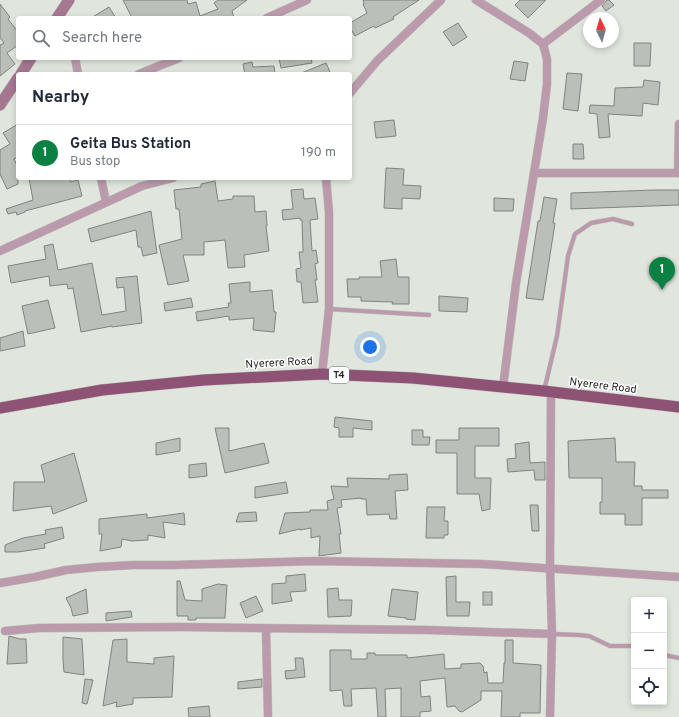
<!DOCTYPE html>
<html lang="en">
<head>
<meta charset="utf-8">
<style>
	:root { --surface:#fff; --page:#f6f6f7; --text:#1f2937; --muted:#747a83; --line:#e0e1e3; --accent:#0b8043 }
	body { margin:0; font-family:Overpass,sans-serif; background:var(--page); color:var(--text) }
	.controls { position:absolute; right:12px; bottom:12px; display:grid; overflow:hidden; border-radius:4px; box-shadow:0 2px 6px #0003 }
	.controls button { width:36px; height:36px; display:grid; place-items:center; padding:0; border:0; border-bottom:1px solid var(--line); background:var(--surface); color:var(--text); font:20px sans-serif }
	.compass { position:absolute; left:583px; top:12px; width:36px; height:36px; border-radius:50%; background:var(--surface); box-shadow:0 2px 6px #0003; rotate:355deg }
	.you { position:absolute; left:370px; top:347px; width:14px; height:14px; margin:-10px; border:3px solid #fff; border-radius:50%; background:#1a73e8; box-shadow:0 0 0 6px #1a73e833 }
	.badge { display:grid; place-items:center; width:26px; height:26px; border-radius:50%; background:var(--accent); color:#fff; font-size:13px; font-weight:700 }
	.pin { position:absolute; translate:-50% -33px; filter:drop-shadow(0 1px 2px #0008) }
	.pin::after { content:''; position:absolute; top:21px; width:14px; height:12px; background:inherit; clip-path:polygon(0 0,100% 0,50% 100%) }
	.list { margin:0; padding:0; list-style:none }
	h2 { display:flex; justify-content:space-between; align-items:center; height:52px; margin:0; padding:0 16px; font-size:17px }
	h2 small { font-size:13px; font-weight:400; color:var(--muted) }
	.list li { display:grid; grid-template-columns:26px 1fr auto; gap:12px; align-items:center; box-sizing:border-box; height:56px; padding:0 16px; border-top:1px solid var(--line) }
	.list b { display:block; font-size:15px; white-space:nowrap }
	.list p { margin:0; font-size:13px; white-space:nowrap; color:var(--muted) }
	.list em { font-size:13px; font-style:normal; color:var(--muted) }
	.icon { flex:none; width:22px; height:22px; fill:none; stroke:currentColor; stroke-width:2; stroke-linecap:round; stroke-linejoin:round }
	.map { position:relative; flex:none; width:679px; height:717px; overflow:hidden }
	.search { position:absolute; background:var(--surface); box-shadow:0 2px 6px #0003; left:16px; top:16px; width:336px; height:44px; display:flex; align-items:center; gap:10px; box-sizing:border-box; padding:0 14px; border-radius:4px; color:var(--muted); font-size:15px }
	.panel { position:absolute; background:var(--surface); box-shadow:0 2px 6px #0003; left:16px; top:72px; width:336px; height:108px; border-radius:4px }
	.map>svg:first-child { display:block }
	.building { fill:#bac0b9; stroke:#7f847d }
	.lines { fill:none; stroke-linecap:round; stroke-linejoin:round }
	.service-casing { stroke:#bfc4bd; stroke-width:5 }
	.minor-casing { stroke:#bfc4bd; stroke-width:9 }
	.secondary-casing { stroke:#bfc4bd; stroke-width:12 }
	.trunk-casing { stroke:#bfc4bd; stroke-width:12 }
	.service { stroke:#bb9bab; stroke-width:4 }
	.minor { stroke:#bb9bab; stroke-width:8 }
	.secondary { stroke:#a67790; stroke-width:11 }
	.trunk { stroke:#8e5274; stroke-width:11 }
	.labels { text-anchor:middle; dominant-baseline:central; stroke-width:3; stroke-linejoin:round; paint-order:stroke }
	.shield { fill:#fff; stroke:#696b68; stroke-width:1 }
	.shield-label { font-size:10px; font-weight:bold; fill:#292b28 }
	.street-label { font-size:11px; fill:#292b28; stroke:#fff }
</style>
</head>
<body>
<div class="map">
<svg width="679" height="717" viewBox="0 0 679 717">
	<rect width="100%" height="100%" fill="#e0e6de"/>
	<g class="building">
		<path d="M123,0H187L188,4L196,2L200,16L218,9L214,3L218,0H247L232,11L234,18H132Z"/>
		<path d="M363,0H419L393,17L394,19L375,28L374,26L355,36L350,28V23L367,13L363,4L364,3Z"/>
		<path d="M520,0H546L528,18L515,5Z"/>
		<path d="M607,0H609L614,5L606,11L602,6Z"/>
		<path d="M0,4L10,17L8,19L18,32V45L7,53L15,64L0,76V45L4,43L0,38Z"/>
		<path d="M109,7L116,18H91Z"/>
		<path d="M458,23L467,37L453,46L443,32Z"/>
		<path d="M634,43H651L650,66H634Z"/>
		<path d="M279,58H311L312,63L281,68Z"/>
		<path d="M514,61L528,63L525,81L510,79Z"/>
		<path d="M252,62L253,67L274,66L275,74H245L243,64Z"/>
		<path d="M326,63L331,74H299Z"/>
		<path d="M567,73L582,74L578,111L563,109Z"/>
		<path d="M644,80L660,82L658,105L643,103L642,116L608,114L610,137L599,138L597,114L589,113L590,105L614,106L615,88L643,87Z"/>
		<path d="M394,120L396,136L376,138L374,122Z"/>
		<path d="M18,124V157L14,159L18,167V184L7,189L0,174V150L10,144L3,133Z"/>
		<path d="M573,144H583L584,159H573Z"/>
		<path d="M386,168L404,169L403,185L421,186L420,199L402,198V209L384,208Z"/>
		<path d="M29,178H70V182L78,180L82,196L25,211V212L17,215L16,212L8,214L6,209L33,200Z"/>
		<path d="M215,181L218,201L233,199V196H254L255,212L266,211L267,226H266L269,251L244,255L245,267L228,268L225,240L204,242V255H183L189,281L168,285L159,245L182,239L179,209H176L174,190L201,187V184Z"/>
		<path d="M303,189L304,199L315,198L318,219L310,220L312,251L316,250L318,263L315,264L317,280H315L318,302L303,303L301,282H297L296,269L301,268L299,252H303L302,220H300V218L283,220L282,210L293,209L291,190Z"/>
		<path d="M654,190H679V205L571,209V193Z"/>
		<path d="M544,197L557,199L553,223H555L543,300L526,298L538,221H540Z"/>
		<path d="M494,198L514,199L513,211H494Z"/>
		<path d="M151,211L157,253L143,256L141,247H138L136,230L91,242L88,229Z"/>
		<path d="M53,244L58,270L92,263L102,315L126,311L124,287L117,288L116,278L137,276L142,323L112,327V326L81,332L73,288L68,289L67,284L50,286L49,276L11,283L8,266L46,259L44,246Z"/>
		<path d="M396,259L398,277H409V304H392L393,302L361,301V297H348L347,279H359V277H382L380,261Z"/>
		<path d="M250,282V292L272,290L274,312H276L274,332L253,330L254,318L229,320V316L197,321L196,312L229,307L228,303H231L229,284Z"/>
		<path d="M439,296L468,298L467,312L439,311Z"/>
		<path d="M191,298L193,307L165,311L164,303Z"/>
		<path d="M48,300L55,328L28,334L22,306Z"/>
		<path d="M23,331L25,346L0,351V338Z"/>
		<path d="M335,417L372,421V430L353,428V437H339V428L334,427Z"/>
		<path d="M215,428H229V451L264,443L269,463L225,473Z"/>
		<path d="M459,428H499V446H475V478H491L490,509L482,511L479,494H457V453H436V440H459Z"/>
		<path d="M412,430H423V437H430L429,445H412Z"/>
		<path d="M180,438V451L156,455V443Z"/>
		<path d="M615,438L616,462H635L634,486H642V490H668V498H642V525H625V514H600V502H602V478H569L568,441Z"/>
		<path d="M529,442L530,463L545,462V480H535L534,470L508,472L507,459L516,458L515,444Z"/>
		<path d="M74,453L87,501L53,514L51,506L13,511L14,482H45L41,465Z"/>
		<path d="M206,463L207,476L189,478V465Z"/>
		<path d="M407,474L408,490L395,491L397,519H390L389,514L367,515L366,499H361V498L341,500L342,507L337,508L341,534H339L341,553L319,556L320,536L311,538V528L300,530V529L279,534L285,513L310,512V510H328L327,501L334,499L331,486L348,487L347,478L389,479V475Z"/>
		<path d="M286,482L288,493L255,498V487Z"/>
		<path d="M530,505H538L539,531H532Z"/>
		<path d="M427,507H445L444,521H448V535H444V538H426Z"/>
		<path d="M256,512L257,521L236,522L239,513Z"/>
		<path d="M184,513L185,525L163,522L165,538L148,535V540L131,541L122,539L121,547L100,551L102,534H99V519L147,514V518Z"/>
		<path d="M62,527L64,538L44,544L45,548L18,552H5V545L23,538L46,534L45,530Z"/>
		<path d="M305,574L306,591L290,592L292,601L272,604V584L286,583V576Z"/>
		<path d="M456,576V602H470L469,616H447L446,577Z"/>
		<path d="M177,581H180L185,600L202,601V589L218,584L227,585L225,618H196V620H188V616H177Z"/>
		<path d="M338,588L339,600H352L351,616L328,617L327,589Z"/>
		<path d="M86,589L88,613L73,616L71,608L66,598Z"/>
		<path d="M392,589L418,592L415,620L406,619V618L388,616Z"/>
		<rect x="483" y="592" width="9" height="13"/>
		<path d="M256,596L263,611L246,618L240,603Z"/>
		<path d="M131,611L132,617L106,621V613Z"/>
		<path d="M9,636L20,639H26L27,663L7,664Z"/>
		<path d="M63,637L82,639L84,675L64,672L63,660Z"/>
		<path d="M127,639V662L154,664V658L174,656L172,697L133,698V704L116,707L117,702L103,706L113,640Z"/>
		<path d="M505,640H513V663L541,665L540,713H520V717H501L502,691H481V700L462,712L459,711L455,706L447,707L445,678L420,681L421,697L430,696L431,711L420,712V717H401V688L385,689L386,717H378L376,688L351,689L352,706H344L342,690L330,691V650H351V659H367V653H375V655H407V658L444,654L445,669L461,668V664L480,663L483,666L484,673L487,672L488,683H503L504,663H505Z"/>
		<path d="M295,658H303L305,677L286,679L285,671L296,670Z"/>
		<path d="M85,679L93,680L87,704L82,703Z"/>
		<path d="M262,679V687L238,689V682Z"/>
		<path d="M209,706L210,717H189L188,708Z"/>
	</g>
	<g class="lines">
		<defs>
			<g id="service">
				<path d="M329,309L429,315"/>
				<path d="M544,391L557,336L568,256L575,234L591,223L613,219L632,224"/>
				<path d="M552,634L579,635L589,636L610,646H634"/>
				<path d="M664,655L679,658"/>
			</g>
			<g id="minor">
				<path d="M476,0L529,33L543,44L547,59V84L543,118L516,283L503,387"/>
				<path d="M267,18L307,0"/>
				<path d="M543,44L601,0"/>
				<path d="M75,58L78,74"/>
				<path d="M139,74L179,58"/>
				<path d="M350,93L377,61L441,0"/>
				<path d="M534,173H679"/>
				<path d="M678,173L679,124"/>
				<path d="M101,178L106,202"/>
				<path d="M0,251L142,186L173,178"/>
				<path d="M322,374L329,309V212L326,178"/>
				<path d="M0,583L35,577L66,570L97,567L134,565H173L315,561L482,564L679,577"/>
				<path d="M266,629L268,717"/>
				<path d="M5,631L39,628L180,627L428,630L552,634"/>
				<path d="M550,717L552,634L550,567L551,393"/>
			</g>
			<g id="secondary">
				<path d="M57,18L69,0"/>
				<path d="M21,74L31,58"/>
				<path d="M0,105L18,78"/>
			</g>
			<path id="trunk" d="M0,408L102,390L204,380L322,374L413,378L544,391L679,407"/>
		</defs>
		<use href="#service" class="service-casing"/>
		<use href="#minor" class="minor-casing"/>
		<use href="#secondary" class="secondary-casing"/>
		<use href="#trunk" class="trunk-casing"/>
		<use href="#service" class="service"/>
		<use href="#minor" class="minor"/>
		<use href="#secondary" class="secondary"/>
		<use href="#trunk" class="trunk"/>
	</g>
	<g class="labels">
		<rect class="shield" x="329" y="367" width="20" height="16" rx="3"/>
		<g class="shield-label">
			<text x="339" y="375">T4</text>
		</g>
		<g class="street-label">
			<text transform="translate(279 363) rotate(-3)">Nyerere Road</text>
			<text transform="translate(603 386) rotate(7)">Nyerere Road</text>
		</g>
	</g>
</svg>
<div class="controls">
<button>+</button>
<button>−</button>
<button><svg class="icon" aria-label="locate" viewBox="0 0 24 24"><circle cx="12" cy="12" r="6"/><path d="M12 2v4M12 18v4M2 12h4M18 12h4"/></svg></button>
</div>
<svg class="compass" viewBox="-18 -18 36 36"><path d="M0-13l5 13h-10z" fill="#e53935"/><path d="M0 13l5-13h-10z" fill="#747a83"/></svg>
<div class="you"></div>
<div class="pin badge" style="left:662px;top:290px">1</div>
<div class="search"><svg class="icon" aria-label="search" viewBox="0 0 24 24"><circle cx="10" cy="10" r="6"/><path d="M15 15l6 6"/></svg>Search here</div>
<section class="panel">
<h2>Nearby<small></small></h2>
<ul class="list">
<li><span class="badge">1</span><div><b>Geita Bus Station</b><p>Bus stop</p></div><em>190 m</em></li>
</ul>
</section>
</div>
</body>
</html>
